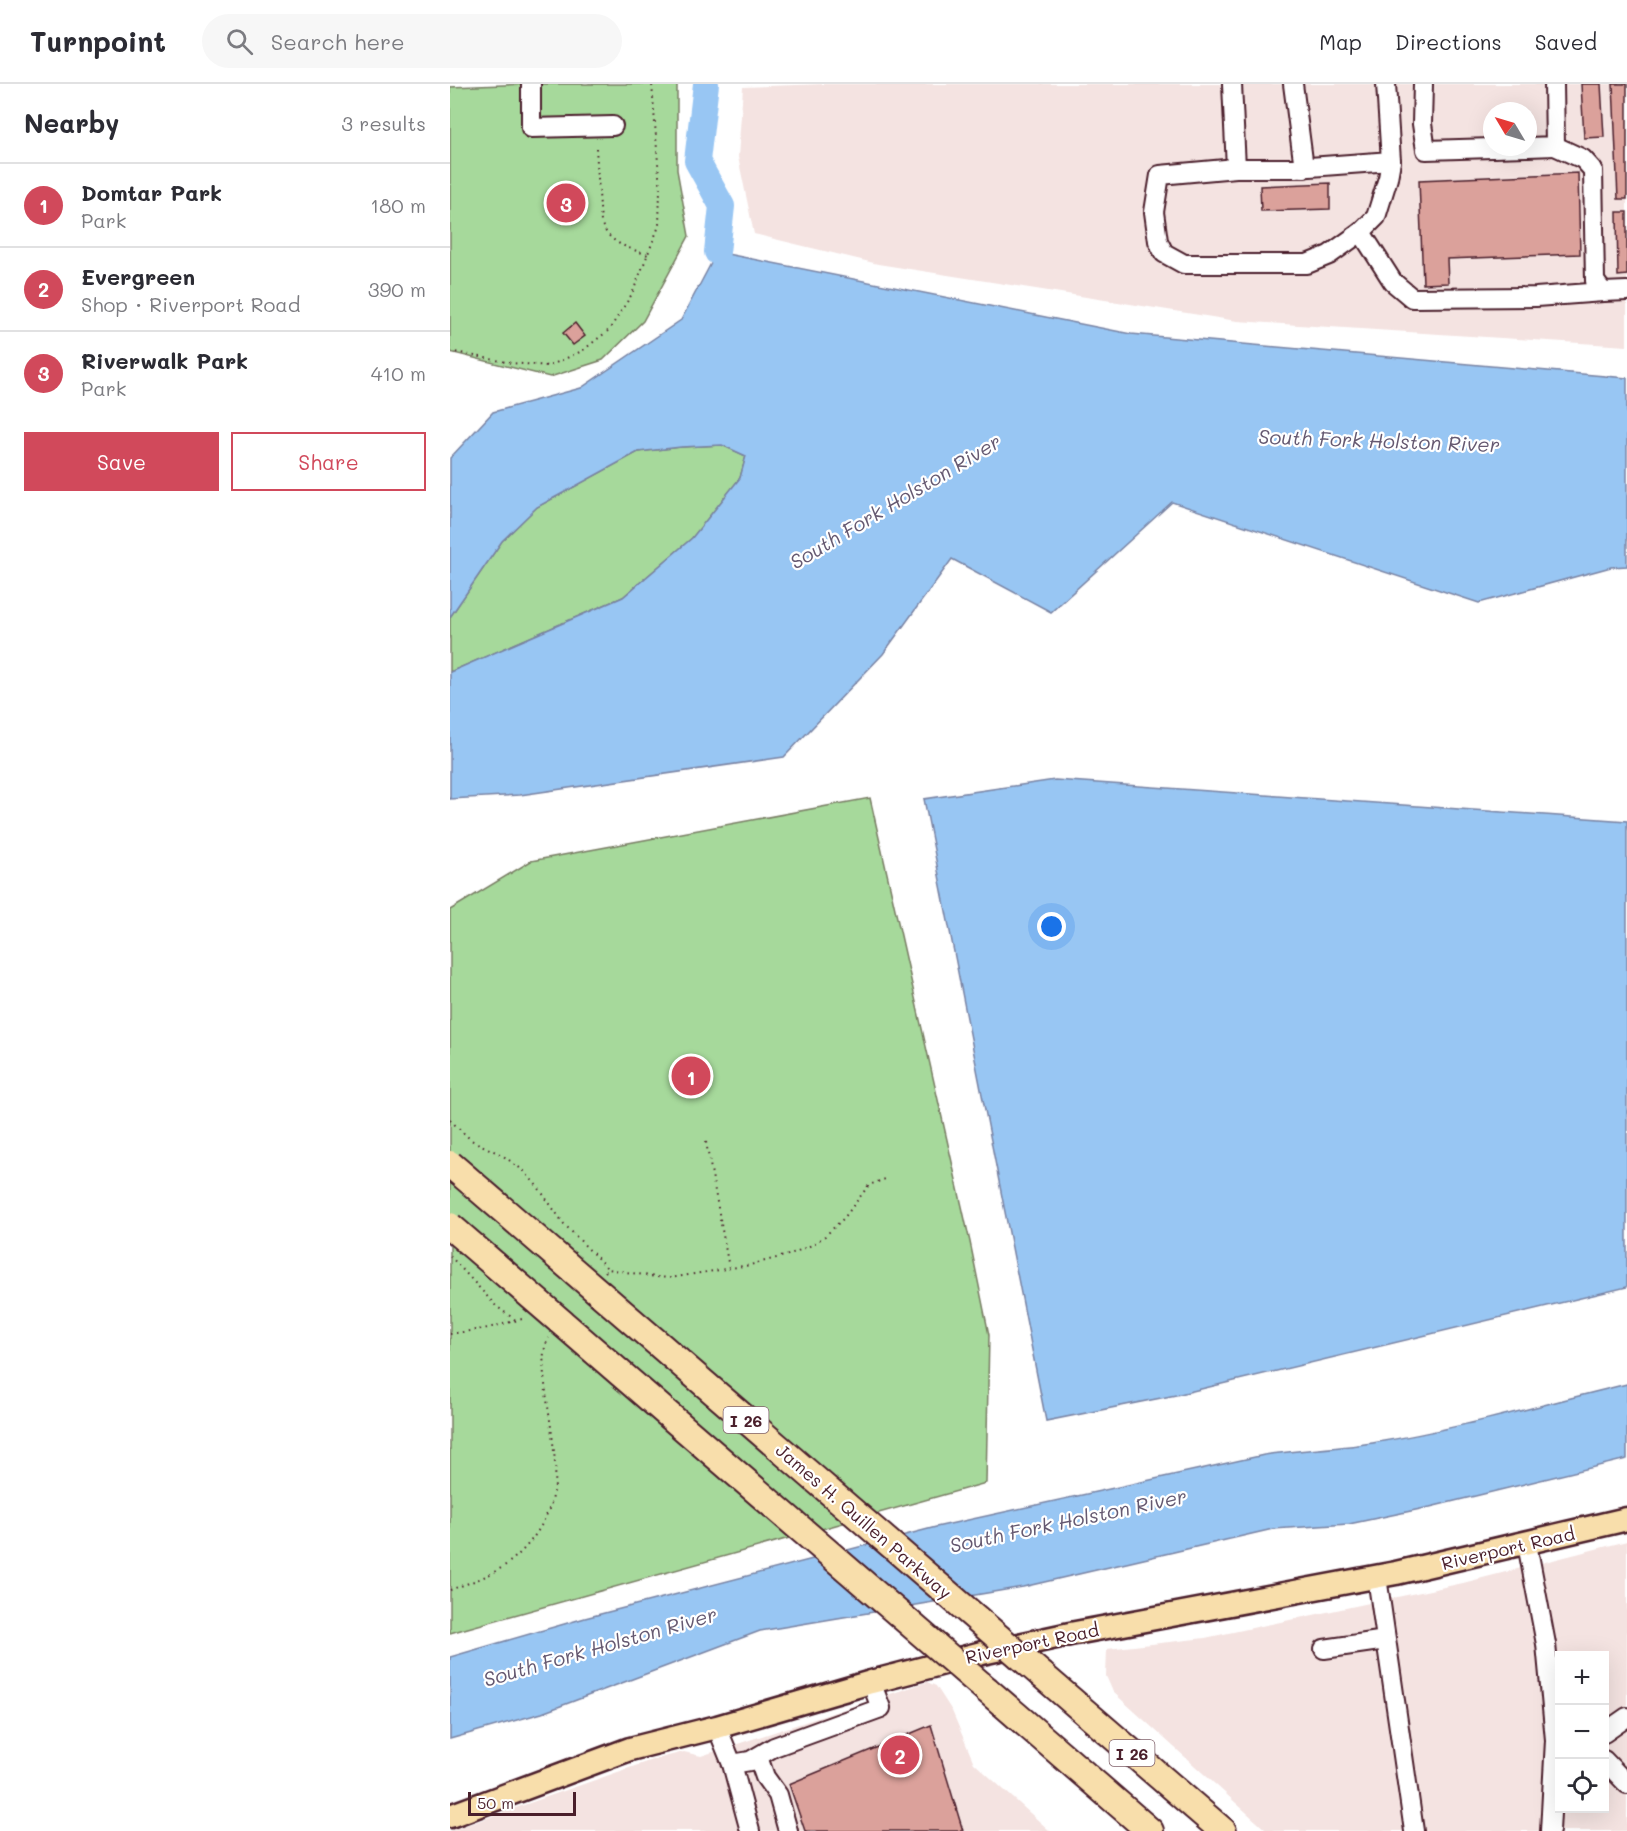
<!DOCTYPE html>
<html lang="en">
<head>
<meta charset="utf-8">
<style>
	:root { --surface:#fff; --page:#f7f7f7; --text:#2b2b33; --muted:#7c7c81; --line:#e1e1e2; --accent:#d1495b }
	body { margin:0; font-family:Mali,sans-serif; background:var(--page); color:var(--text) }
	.controls { position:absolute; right:18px; bottom:18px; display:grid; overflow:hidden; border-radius:0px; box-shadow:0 6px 24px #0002 }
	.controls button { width:54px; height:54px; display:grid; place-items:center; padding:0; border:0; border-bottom:2px solid var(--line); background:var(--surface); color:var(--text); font:30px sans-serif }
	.compass { position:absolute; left:1033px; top:18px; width:54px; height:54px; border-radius:50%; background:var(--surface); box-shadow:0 6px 24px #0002; rotate:308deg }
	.scale { position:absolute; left:18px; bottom:15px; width:108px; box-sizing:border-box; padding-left:6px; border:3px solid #4a1f2b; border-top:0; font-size:16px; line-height:21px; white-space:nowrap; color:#4a1f2b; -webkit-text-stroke:4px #fff; paint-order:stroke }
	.you { position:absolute; left:602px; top:843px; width:21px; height:21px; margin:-15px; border:4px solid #fff; border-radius:50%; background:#1a73e8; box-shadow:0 0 0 9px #1a73e833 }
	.badge { display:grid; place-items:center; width:39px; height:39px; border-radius:50%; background:var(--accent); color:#fff; font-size:20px; font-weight:700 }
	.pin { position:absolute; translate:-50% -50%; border:3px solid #fff; box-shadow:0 2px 6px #0006 }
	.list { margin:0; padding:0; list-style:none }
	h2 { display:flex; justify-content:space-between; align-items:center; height:78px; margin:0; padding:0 24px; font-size:26px }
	h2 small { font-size:20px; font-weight:400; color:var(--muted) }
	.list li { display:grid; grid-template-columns:39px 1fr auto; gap:18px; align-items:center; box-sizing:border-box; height:84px; padding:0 24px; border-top:2px solid var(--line) }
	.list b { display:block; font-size:22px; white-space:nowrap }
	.list p { margin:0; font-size:20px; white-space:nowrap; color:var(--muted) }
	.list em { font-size:20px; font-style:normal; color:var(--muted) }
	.actions { display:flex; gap:12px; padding:18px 24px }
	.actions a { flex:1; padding:14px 0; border:2px solid var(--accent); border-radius:0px; text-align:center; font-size:21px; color:var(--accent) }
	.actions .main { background:var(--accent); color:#fff }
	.icon { flex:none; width:33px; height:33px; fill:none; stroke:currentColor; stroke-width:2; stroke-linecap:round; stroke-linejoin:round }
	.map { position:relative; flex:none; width:1177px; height:1747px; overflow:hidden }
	header { display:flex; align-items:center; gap:36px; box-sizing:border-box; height:84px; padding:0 30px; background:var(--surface); border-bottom:2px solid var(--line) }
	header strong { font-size:28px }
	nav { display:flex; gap:33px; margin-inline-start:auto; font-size:21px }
	.search { width:420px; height:54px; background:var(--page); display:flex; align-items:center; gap:15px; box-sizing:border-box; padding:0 21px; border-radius:33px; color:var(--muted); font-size:22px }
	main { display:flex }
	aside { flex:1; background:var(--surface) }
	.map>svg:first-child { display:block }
	.built { fill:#f4e3e1; fill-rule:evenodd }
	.green { fill:#a6d99b; stroke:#787c63; stroke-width:1.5 }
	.water { fill:#98c6f3; stroke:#7983a3; stroke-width:1.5 }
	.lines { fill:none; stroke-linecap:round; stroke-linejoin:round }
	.river { stroke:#98c6f3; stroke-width:26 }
	.building { fill:#dba19b; stroke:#4a1f2b; stroke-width:1.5 }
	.minor-casing { stroke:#4a1f2b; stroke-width:22 }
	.major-casing { stroke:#4a1f2b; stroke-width:27 }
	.highway-casing { stroke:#4a1f2b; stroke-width:30 }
	.path { stroke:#4a1f2b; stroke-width:2; stroke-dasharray:1.5 4.5; stroke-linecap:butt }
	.minor { stroke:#fff; stroke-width:18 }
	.major { stroke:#f8deab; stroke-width:22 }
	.highway { stroke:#f8deab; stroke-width:26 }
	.highway-bridge-casing { stroke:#4a1f2b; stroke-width:30; stroke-linecap:butt }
	.highway-bridge { stroke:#f8deab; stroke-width:26 }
	.labels { text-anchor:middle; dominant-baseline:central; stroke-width:4.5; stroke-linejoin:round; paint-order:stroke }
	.shield { fill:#fff; stroke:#80626b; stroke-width:1.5 }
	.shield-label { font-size:16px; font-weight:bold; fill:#4a1f2b }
	.street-label { font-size:18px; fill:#4a1f2b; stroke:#fff }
	.water-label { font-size:20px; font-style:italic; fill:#655971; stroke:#fff }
</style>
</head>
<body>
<header>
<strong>Turnpoint</strong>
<div class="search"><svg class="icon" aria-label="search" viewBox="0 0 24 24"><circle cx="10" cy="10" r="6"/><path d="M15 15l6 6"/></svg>Search here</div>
<nav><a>Map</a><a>Directions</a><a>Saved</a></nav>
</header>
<main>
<aside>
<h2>Nearby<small>3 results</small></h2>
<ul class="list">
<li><span class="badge">1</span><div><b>Domtar Park</b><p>Park</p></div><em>180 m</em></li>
<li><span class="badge">2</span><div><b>Evergreen</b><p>Shop · Riverport Road</p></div><em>390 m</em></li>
<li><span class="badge">3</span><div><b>Riverwalk Park</b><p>Park</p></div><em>410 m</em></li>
</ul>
<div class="actions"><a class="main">Save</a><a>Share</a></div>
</aside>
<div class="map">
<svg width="1177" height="1747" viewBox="0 0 1177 1747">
	<rect width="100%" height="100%" fill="#fff"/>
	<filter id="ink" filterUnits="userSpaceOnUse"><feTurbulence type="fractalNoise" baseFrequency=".0167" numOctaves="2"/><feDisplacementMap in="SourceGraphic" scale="12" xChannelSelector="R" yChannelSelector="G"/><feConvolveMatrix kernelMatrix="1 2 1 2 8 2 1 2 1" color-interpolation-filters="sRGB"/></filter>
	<g filter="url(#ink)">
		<g class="built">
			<path d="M374,0H1177V262L787,237L428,180L304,150L288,73L293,3ZM1042,27H1078V63H1042Z"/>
			<path d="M1177,1457V1747H817L663,1608L656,1592L657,1565L755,1554L863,1531L1013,1499ZM1110,1572H1154V1724H1110Z"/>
			<path d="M477,1598L486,1602L502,1627L524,1679L600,1747H0L202,1676L234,1668L251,1672Z"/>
		</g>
		<g class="green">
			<path d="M79,0H227V86L239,152L193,237L153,276L100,293L0,268V3Z"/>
			<path d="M272,361L296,372L290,394L242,454L173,513L0,588V533L52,457L87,423L188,368L231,363Z"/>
			<path d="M420,714L520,1158L539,1251L536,1399L0,1549V826L81,777Z"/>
		</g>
		<g class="water">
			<path d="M267,168L681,250L1177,294V482L1161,483L1029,519L722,418L601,528L502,475L433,570L334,673L70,711L0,715V588L173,513L242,454L290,394L296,372L272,361L231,363L188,368L87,423L52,457L0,533V374L43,328L131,304L231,236Z"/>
			<path d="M605,696L1177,737V1203L726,1311L596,1337L474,715Z"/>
			<path d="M1177,1300V1375L980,1423L899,1440L823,1445L573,1503L310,1547L92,1629L0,1655V1573L135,1534L486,1443L814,1371C852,1365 890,1365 928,1358C1012,1344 1094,1320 1177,1300Z"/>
		</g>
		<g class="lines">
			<path class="river" d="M256,0L247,77L272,122L267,168"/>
		</g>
		<g class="building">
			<path d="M1131,0H1151L1154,53L1134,54Z"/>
			<path d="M1163,0H1177V115H1168Z"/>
			<path d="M1128,89L1130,170L997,175L998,199L973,200L969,96Z"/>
			<path d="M880,99V125L811,127L810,102Z"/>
			<path d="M1167,128H1177V191L1168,192Z"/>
			<path d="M125,239L135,252L123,261L113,249Z"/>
			<path d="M481,1641L513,1747H355L339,1700Z"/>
		</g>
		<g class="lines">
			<defs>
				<g id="minor">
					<path d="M81,0V44L163,42"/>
					<path d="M782,0L786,84H846L941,77L936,0"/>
					<path d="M843,0L854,84"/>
					<path d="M973,0L972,40L976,66L1076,63"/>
					<path d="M1105,62L1133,75L1143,86L1145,197L1153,208L1177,207"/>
					<path d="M1078,63L1105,62L1104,0"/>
					<path d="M786,84L710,91L704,128L708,157L714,169L734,180H857L879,171L911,148L926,133L938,94L941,77"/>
					<path d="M911,148L943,198L962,214L1086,213L1153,208"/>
					<path d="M1077,1460L1096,1560L1105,1656L1100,1747"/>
					<path d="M927,1493L964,1747"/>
					<path d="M874,1565L936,1556"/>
					<path d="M267,1643L282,1680L300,1747"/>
					<path d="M1154,1649L1177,1633"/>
					<path d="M308,1673L315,1693L328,1711L338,1747"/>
					<path d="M1154,1676L1177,1700"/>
					<path d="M282,1680L300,1677L324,1663L431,1624L421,1598"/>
				</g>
				<path id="major" d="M0,1732L180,1665L267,1643L421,1598L532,1569L620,1550L946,1489L1177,1435"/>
				<g id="highway">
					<path d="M592,1591L773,1747"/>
					<path d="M537,1606L700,1747"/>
				</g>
			</defs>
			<use href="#minor" class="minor-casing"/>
			<use href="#major" class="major-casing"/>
			<use href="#highway" class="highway-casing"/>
			<g class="path">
				<path d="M146,64L151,138C159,160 177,163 198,171"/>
				<path d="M0,267L61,279L99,282L132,267L159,246L182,210L209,142L210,105L202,0"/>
				<path d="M0,1036L21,1056L52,1071L74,1087L88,1103L114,1140L158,1185"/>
				<path d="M256,1058L279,1184"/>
				<path d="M0,1172L46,1222L67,1237"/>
				<path d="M155,1188L158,1185L206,1193L220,1194L300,1181L338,1171L362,1161L375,1152L394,1134L419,1101L438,1094"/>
				<path d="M0,1250L38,1244L76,1234"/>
				<path d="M0,1506C18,1499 38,1493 54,1482C79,1465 98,1437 104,1408C109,1383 99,1334 96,1308C94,1292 90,1268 99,1254"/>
			</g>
			<use href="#minor" class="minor"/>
			<use href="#major" class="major"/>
			<use href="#highway" class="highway"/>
			<defs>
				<g id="highway-bridge">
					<path d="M0,1080L592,1591"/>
					<path d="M0,1142L537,1606"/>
				</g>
			</defs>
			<use href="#highway-bridge" class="highway-bridge-casing"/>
			<use href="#highway-bridge" class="highway-bridge"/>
		</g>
	</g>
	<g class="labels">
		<g class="shield">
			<rect x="273.5" y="1323" width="45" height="26" rx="4.5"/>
			<rect x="659.5" y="1656" width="45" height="26" rx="4.5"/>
		</g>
		<g class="shield-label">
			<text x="296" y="1336">I 26</text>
			<text x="682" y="1669">I 26</text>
		</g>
		<g class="street-label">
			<text transform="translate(414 1437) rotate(41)">James H. Quillen Parkway</text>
			<text transform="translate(1058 1464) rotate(-13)">Riverport Road</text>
			<text transform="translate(582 1559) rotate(-12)">Riverport Road</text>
		</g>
		<g class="water-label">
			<text transform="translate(929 356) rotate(2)">South Fork Holston River</text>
			<text transform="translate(445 417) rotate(-31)">South Fork Holston River</text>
			<text transform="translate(618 1436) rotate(-12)">South Fork Holston River</text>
			<text transform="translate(150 1562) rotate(-16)">South Fork Holston River</text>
		</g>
	</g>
</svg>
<div class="controls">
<button>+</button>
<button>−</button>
<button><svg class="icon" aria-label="locate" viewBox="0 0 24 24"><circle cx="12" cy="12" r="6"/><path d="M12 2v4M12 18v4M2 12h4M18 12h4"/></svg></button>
</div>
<svg class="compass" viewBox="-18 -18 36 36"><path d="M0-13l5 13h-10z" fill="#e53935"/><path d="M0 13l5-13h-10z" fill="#7c7c81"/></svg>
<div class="scale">50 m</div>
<div class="you"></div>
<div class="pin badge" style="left:241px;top:992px">1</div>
<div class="pin badge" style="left:450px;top:1671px">2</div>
<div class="pin badge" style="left:116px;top:119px">3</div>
</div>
</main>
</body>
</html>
